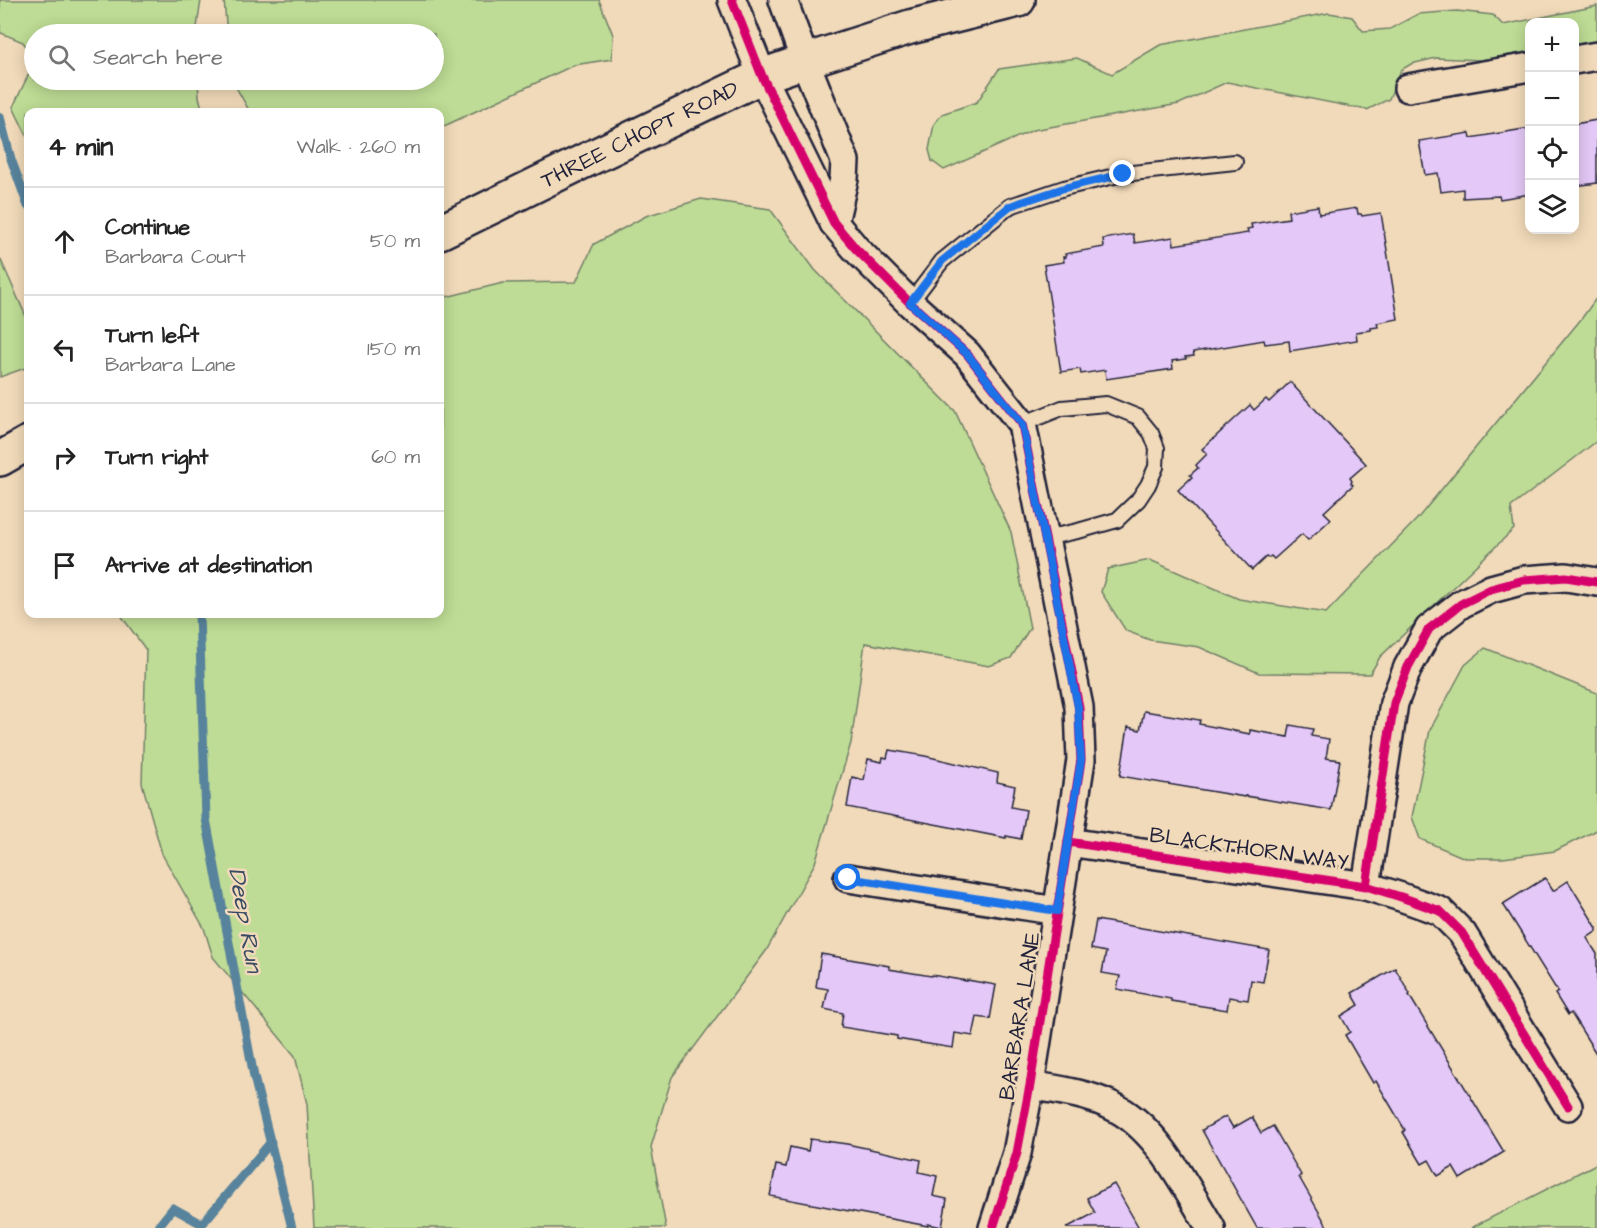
<!DOCTYPE html>
<html lang="en">
<head>
<meta charset="utf-8">
<style>
	:root { --surface:#fff; --page:#f2f2f2; --text:#222; --muted:#767676; --line:#e0e0e0 }
	body { margin:0; font-family:"Architects Daughter",sans-serif; background:var(--page); color:var(--text) }
	.controls { position:absolute; right:18px; top:18px; display:grid; overflow:hidden; border-radius:12px; box-shadow:0 3px 15px #0003 }
	.controls button { width:54px; height:54px; display:grid; place-items:center; padding:0; border:0; border-bottom:2px solid var(--line); background:var(--surface); color:var(--text); font:30px sans-serif }
	.stop { position:absolute; width:18px; height:18px; margin:-14px; border:4px solid #1a73e8; border-radius:50%; background:#fff }
	.stop.end { background:#1a73e8; border-color:#fff; box-shadow:0 2px 6px #0008 }
	.list { margin:0; padding:0; list-style:none }
	h2 { display:flex; justify-content:space-between; align-items:center; height:78px; margin:0; padding:0 24px; font-size:26px }
	h2 small { font-size:20px; font-weight:400; color:var(--muted) }
	.list li { display:grid; grid-template-columns:39px 1fr auto; gap:18px; align-items:center; box-sizing:border-box; height:108px; padding:0 24px; border-top:2px solid var(--line) }
	.list b { display:block; font-size:22px; white-space:nowrap }
	.list p { margin:0; font-size:20px; white-space:nowrap; color:var(--muted) }
	.list em { font-size:20px; font-style:normal; color:var(--muted) }
	.icon { flex:none; width:33px; height:33px; fill:none; stroke:currentColor; stroke-width:2; stroke-linecap:round; stroke-linejoin:round }
	.map { position:relative; flex:none; width:1597px; height:1228px; overflow:hidden }
	.search { position:absolute; background:var(--surface); box-shadow:0 3px 15px #0003; left:24px; top:24px; width:420px; height:66px; display:flex; align-items:center; gap:15px; box-sizing:border-box; padding:0 21px; border-radius:33px; color:var(--muted); font-size:22px }
	.panel { position:absolute; background:var(--surface); box-shadow:0 3px 15px #0003; left:24px; top:108px; width:420px; height:510px; border-radius:12px }
	.map>svg:first-child { display:block }
	.green { fill:#bedc95; stroke:#707f68; stroke-width:1.5 }
	.lines { fill:none; stroke-linecap:round; stroke-linejoin:round }
	.stream { stroke:#58839c; stroke-width:9 }
	.building { fill:#e4c8f7; stroke:#22223b; stroke-width:1.5 }
	.service-casing { stroke:#22223b; stroke-width:18 }
	.minor-casing { stroke:#22223b; stroke-width:32 }
	.secondary-casing { stroke:#22223b; stroke-width:38 }
	.service { stroke:#f1dab9; stroke-width:14 }
	.minor { stroke:#f1dab9; stroke-width:27 }
	.secondary { stroke:#f1dab9; stroke-width:33 }
	.cycleway-casing { stroke:#f1dab9; stroke-width:13 }
	.cycleway { stroke:#d6006c; stroke-width:9 }
	.route { stroke:#1a73e8; stroke-width:8 }
	.labels { text-anchor:middle; dominant-baseline:central; stroke-width:5; stroke-linejoin:round; paint-order:stroke }
	.street-label { font-size:22px; fill:#22223b; stroke:#f1dab9 }
	.water-label { font-size:24px; font-style:italic; fill:#384a64; stroke:#f1dab9 }
</style>
</head>
<body>
<div class="map">
<svg width="1597" height="1228" viewBox="0 0 1597 1228">
	<rect width="100%" height="100%" fill="#f1dab9"/>
	<filter id="ink" filterUnits="userSpaceOnUse"><feTurbulence type="fractalNoise" baseFrequency=".0167" numOctaves="2"/><feDisplacementMap in="SourceGraphic" scale="12" xChannelSelector="R" yChannelSelector="G"/><feConvolveMatrix kernelMatrix="1 2 1 2 8 2 1 2 1" color-interpolation-filters="sRGB"/></filter>
	<g filter="url(#ink)">
		<g class="green">
			<path d="M0,0H201L196,34H34V57L23,42L1,33L0,31Z"/>
			<path d="M224,0H599L613,35L612,59L574,65L440,128V112H250L232,80H434V34H227Z"/>
			<path d="M1597,6V41L1575,45L1574,22H1530L1529,52L1481,60L1436,58L1411,64L1401,70L1389,99L1367,110L1227,82L1179,104L1033,130L944,170L932,161L929,150L934,124L942,114L977,102L999,69L1077,58L1112,74L1160,45L1329,13L1352,17L1363,31L1390,29L1418,14L1457,11L1493,15L1503,25Z"/>
			<path d="M34,63V80H198L199,97L203,112H28V138L13,107Z"/>
			<path d="M701,199L770,209L815,270L955,411L1011,532L1030,628L1011,658L989,666L865,643L851,743L815,863L766,951L672,1077L651,1147L666,1228H314L307,1104L295,1056L213,957L204,928L162,854L142,783L146,650L120,614H440V300L446,297L503,283L576,282L594,244L646,216Z"/>
			<path d="M0,258L28,321V367L0,377Z"/>
			<path d="M1597,297V441L1511,507L1514,529L1380,657L1370,674L1259,673L1199,647L1150,640L1126,631L1101,592L1108,569L1150,560L1239,599L1326,613L1418,518L1582,318Z"/>
			<path d="M1485,648L1597,693V830L1555,851L1503,858H1465L1420,839L1412,817L1430,730L1465,665Z"/>
			<path d="M1597,1163V1228H1471L1594,1165Z"/>
		</g>
		<g class="lines">
			<g class="stream">
				<path d="M0,117L11,159L28,206"/>
				<path d="M199,614L206,819L254,1077L292,1228"/>
				<path d="M157,1228L173,1208L202,1224L271,1142"/>
			</g>
		</g>
		<g class="building">
			<path d="M1597,120V183L1575,186V124Z"/>
			<path d="M1530,128V194L1500,199L1499,196L1463,198V189L1441,192L1438,173L1425,175L1419,141L1470,133L1471,138Z"/>
			<path d="M1318,206L1319,214L1357,208L1358,214H1361L1362,216L1381,213L1398,319L1377,323L1378,327L1371,328V330L1356,332L1357,340L1290,351L1289,341L1265,344L1264,340L1193,352L1194,356L1185,357L1186,359L1172,361L1173,369L1106,379L1105,370L1081,374L1080,369L1061,372L1044,265L1064,262L1063,257H1066L1065,254L1104,247L1103,239L1133,234L1135,243L1173,237L1174,245L1248,233L1247,229L1252,228L1251,224L1289,218L1288,211Z"/>
			<path d="M1290,382L1366,464L1350,478L1352,481L1351,483L1353,485L1324,512L1331,519L1308,540L1302,534L1274,559L1271,556L1268,558L1266,557L1252,570L1178,490L1192,477L1190,475L1198,468L1196,465L1207,454L1202,449L1250,405L1254,410L1266,399L1269,402Z"/>
			<path d="M1144,711L1200,720L1199,724L1250,734V730L1288,737L1290,725L1313,729L1311,736L1329,739L1326,758L1340,760L1331,810L1245,796V797L1120,776L1128,727L1140,730Z"/>
			<path d="M889,750L925,756L998,773L997,782L1015,786L1011,807L1026,810L1021,839L1006,836V838L847,807L852,777L864,780L868,759L882,762L883,757L887,758Z"/>
			<path d="M1545,878L1553,891L1568,881L1597,928V931L1587,938L1597,954V1055L1571,1013L1568,1015L1555,994L1558,992L1503,904Z"/>
			<path d="M1096,920L1269,950L1263,982L1251,980L1248,1000L1229,997L1227,1010L1171,1001V999L1117,989L1120,976L1102,973L1106,952L1091,949Z"/>
			<path d="M821,954L889,966V969L931,976L932,975L967,981V980L996,985L990,1019L977,1017L973,1036L955,1033L953,1048L897,1039V1036L841,1027L843,1013L824,1009L828,989L816,987Z"/>
			<path d="M1395,968L1410,994L1409,995L1504,1152L1460,1179L1453,1167L1438,1176L1429,1160L1422,1164L1403,1132L1405,1130L1376,1081L1373,1083L1345,1035L1350,1032L1341,1016L1359,1005L1352,993Z"/>
			<path d="M1226,1116L1233,1128L1252,1117L1261,1133L1273,1126L1301,1175L1299,1177L1328,1228H1257L1202,1130Z"/>
			<path d="M810,1139L847,1144L921,1160L919,1172L937,1176L933,1196L947,1199L942,1227L928,1224V1226L770,1196L776,1165L786,1167L790,1147L808,1151Z"/>
			<path d="M1114,1184L1139,1228H1066L1095,1213L1087,1198Z"/>
		</g>
		<g class="lines">
			<defs>
				<g id="service">
					<path d="M910,303L942,261L1010,206L1064,188L1123,174L1235,162"/>
					<path d="M1022,424L1062,408L1106,404L1138,417L1151,433L1157,448L1156,467L1148,485L1138,500L1117,520L1078,531L1045,538"/>
				</g>
				<g id="minor">
					<path d="M732,0L762,76L834,223L856,249L910,303L967,354L1022,424L1079,707L1081,760L1030,1085L1017,1153L993,1228"/>
					<path d="M783,0L805,61L845,161L844,179L834,223"/>
					<path d="M1574,60L1597,56"/>
					<path d="M1408,88L1530,67"/>
					<path d="M1068,842L1366,886L1401,897L1440,911L1462,933L1568,1106"/>
					<path d="M848,878L1057,911"/>
					<path d="M1366,886L1394,703L1408,667L1429,629L1461,604L1491,589L1524,580L1566,577L1597,582"/>
					<path d="M1030,1085C1057,1090 1085,1093 1110,1105C1158,1127 1184,1185 1211,1228"/>
				</g>
				<g id="secondary">
					<path d="M440,232L578,164L762,76L805,61L910,27L1018,0"/>
					<path d="M0,459L28,443"/>
				</g>
			</defs>
			<use href="#service" class="service-casing"/>
			<use href="#minor" class="minor-casing"/>
			<use href="#secondary" class="secondary-casing"/>
			<use href="#service" class="service"/>
			<use href="#minor" class="minor"/>
			<use href="#secondary" class="secondary"/>
			<defs>
				<g id="cycleway">
					<path d="M732,0L762,76L834,223L856,249L910,303L967,354L1022,424L1079,707L1081,760L1030,1085L1017,1153L993,1228"/>
					<path d="M1068,842L1366,886L1401,897L1440,911L1462,933L1568,1106"/>
					<path d="M1366,886L1394,703L1408,667L1429,629L1461,604L1491,589L1524,580L1566,577L1597,582"/>
				</g>
			</defs>
			<use href="#cycleway" class="cycleway-casing"/>
			<use href="#cycleway" class="cycleway"/>
		</g>
	</g>
	<g class="lines" filter="url(#ink)">
		<path class="route" d="M848,878L1057,911L1081,760L1078,707L1022,424L967,354L910,303L942,261L1010,206L1064,188L1123,174"/>
	</g>
	<g class="labels">
		<g class="street-label">
			<text transform="translate(640 135) rotate(-26)">THREE CHOPT ROAD</text>
			<text transform="translate(1249 849) rotate(8)">BLACKTHORN WAY</text>
			<text transform="translate(1020 1016) rotate(-81)">BARBARA LANE</text>
		</g>
		<g class="water-label">
			<text transform="translate(245 920) rotate(80)">Deep Run</text>
		</g>
	</g>
</svg>
<div class="controls">
<button>+</button>
<button>−</button>
<button><svg class="icon" aria-label="locate" viewBox="0 0 24 24"><circle cx="12" cy="12" r="6"/><path d="M12 2v4M12 18v4M2 12h4M18 12h4"/></svg></button>
<button><svg class="icon" aria-label="layers" viewBox="0 0 24 24"><path d="M12 4l9 5-9 5-9-5zM3 14l9 5 9-5"/></svg></button>
</div>
<div class="stop" style="left:848px;top:878px"></div>
<div class="stop end" style="left:1123px;top:174px"></div>
<div class="search"><svg class="icon" aria-label="search" viewBox="0 0 24 24"><circle cx="10" cy="10" r="6"/><path d="M15 15l6 6"/></svg>Search here</div>
<section class="panel">
<h2>4 min<small>Walk · 260 m</small></h2>
<ul class="list">
<li><svg class="icon" aria-label="ahead" viewBox="0 0 24 24"><path d="M12 20V5M6 11l6-6 6 6"/></svg><div><b>Continue</b><p>Barbara Court</p></div><em>50 m</em></li>
<li><svg class="icon" aria-label="left" viewBox="0 0 24 24"><path d="M17 20v-9H6M10 6l-5 5 5 5"/></svg><div><b>Turn left</b><p>Barbara Lane</p></div><em>150 m</em></li>
<li><svg class="icon" aria-label="right" viewBox="0 0 24 24"><path d="M7 20v-9h11M14 6l5 5-5 5"/></svg><div><b>Turn right</b></div><em>60 m</em></li>
<li><svg class="icon" aria-label="arrive" viewBox="0 0 24 24"><path d="M6 21V4h12l-3 4 3 4H6"/></svg><div><b>Arrive at destination</b></div></li>
</ul>
</section>
</div>
</body>
</html>
